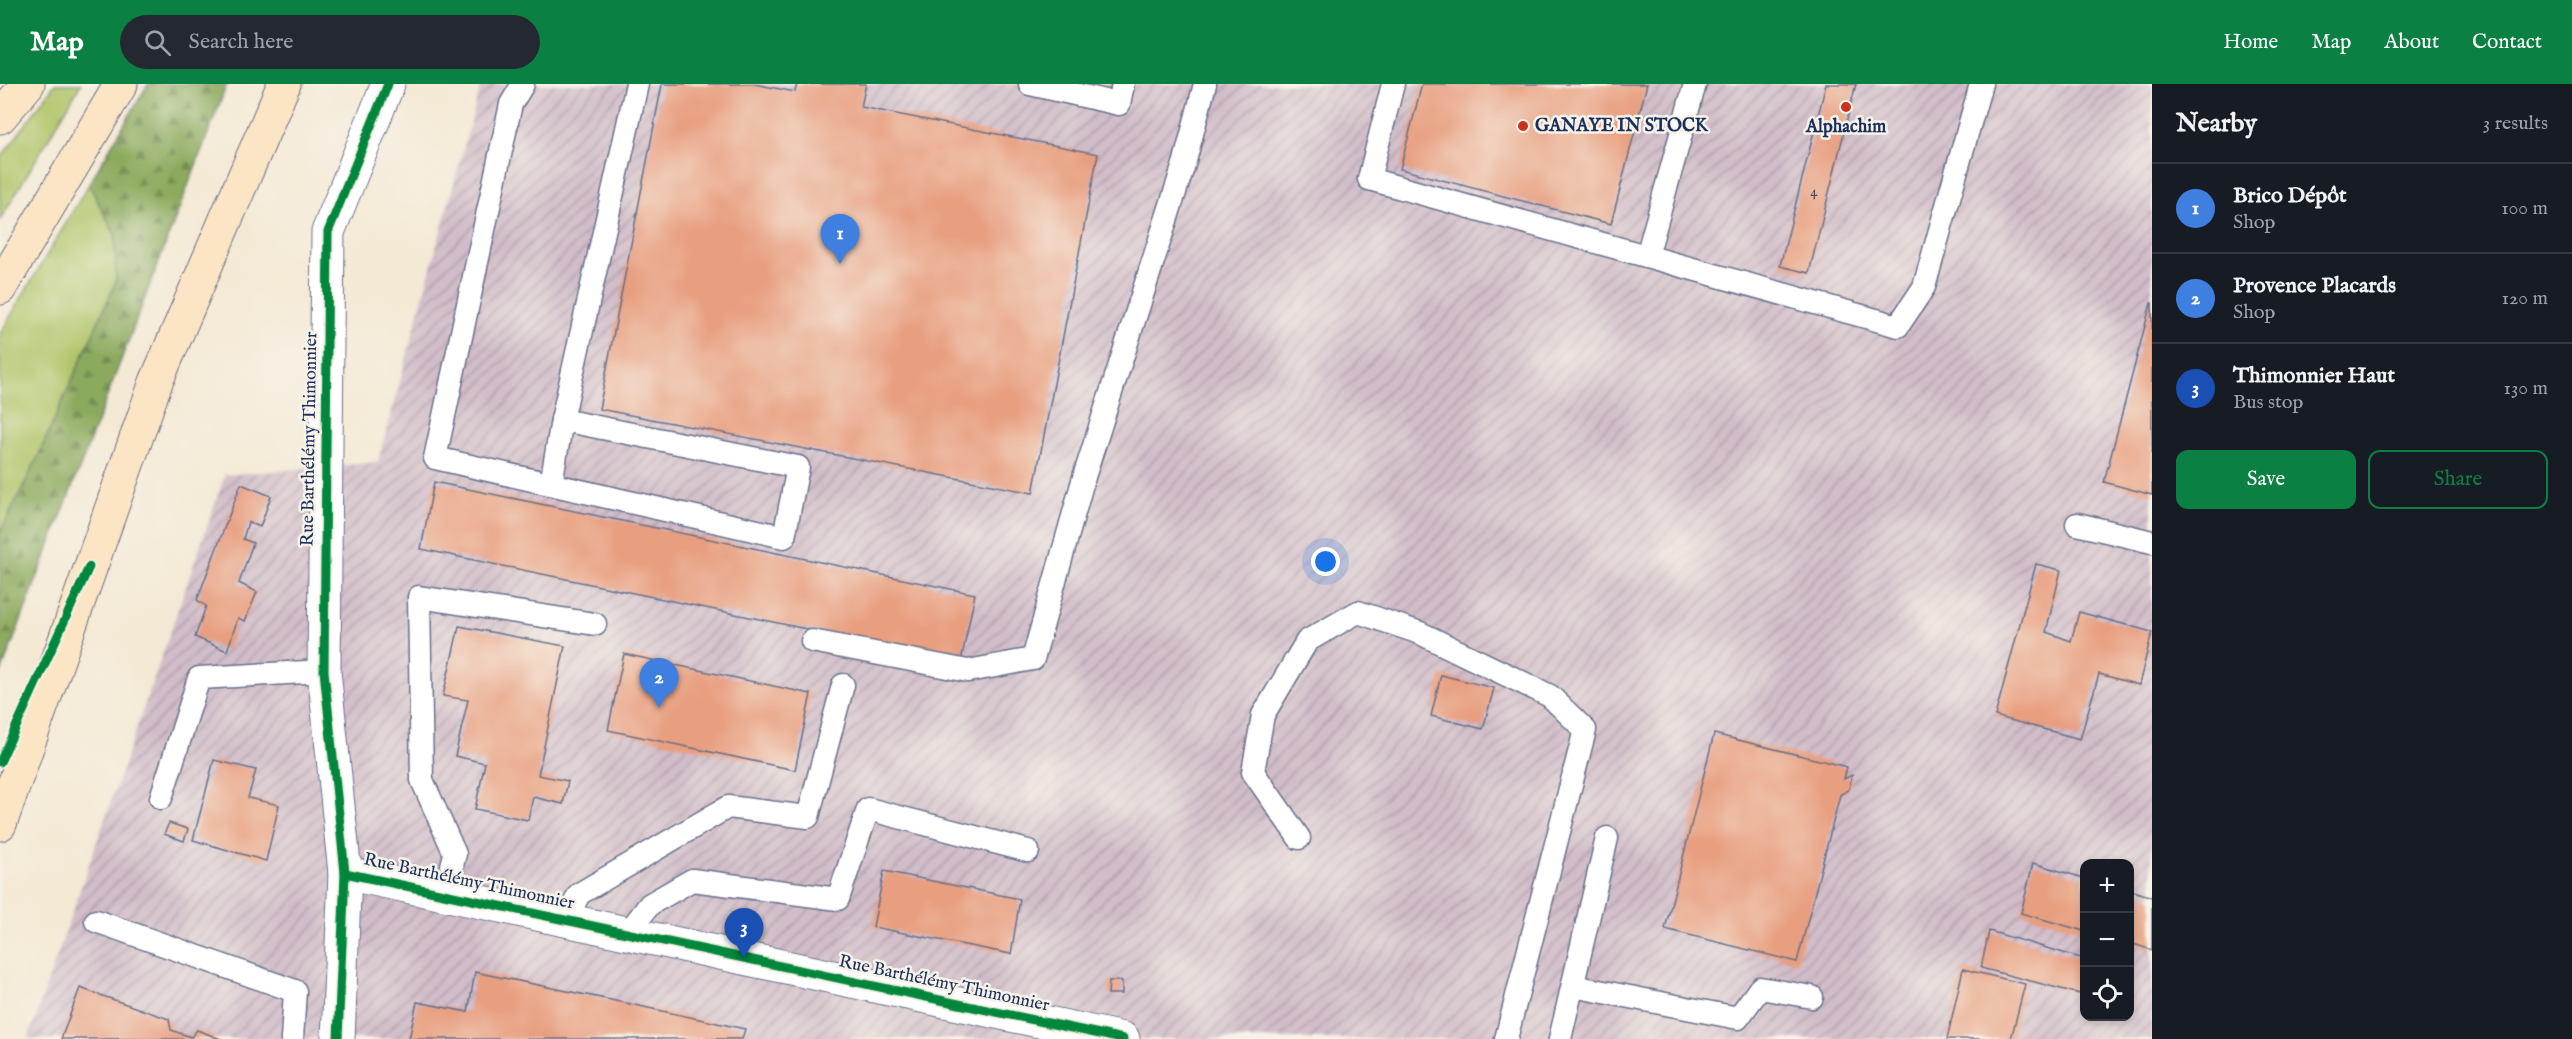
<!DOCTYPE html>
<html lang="en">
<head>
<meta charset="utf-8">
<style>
	:root { --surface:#171b24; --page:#242831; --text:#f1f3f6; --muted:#9ea1a6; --line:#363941; --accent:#0b8043 }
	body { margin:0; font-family:"IM FELL English",serif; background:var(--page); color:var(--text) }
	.controls { position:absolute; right:18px; bottom:18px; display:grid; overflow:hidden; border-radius:12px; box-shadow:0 3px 9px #0003 }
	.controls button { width:54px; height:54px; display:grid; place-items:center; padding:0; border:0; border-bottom:2px solid var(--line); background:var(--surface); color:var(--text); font:30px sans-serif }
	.you { position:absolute; left:1326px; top:478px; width:21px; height:21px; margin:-15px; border:4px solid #fff; border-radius:50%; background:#1a73e8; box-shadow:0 0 0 9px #1a73e833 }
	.badge { display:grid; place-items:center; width:39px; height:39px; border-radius:50%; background:var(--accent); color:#fff; font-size:20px; font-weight:700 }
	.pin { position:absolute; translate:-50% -50px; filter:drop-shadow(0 2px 3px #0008) }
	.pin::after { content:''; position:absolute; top:32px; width:21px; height:18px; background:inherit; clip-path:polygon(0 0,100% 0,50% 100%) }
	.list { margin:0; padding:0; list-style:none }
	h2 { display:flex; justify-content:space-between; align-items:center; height:78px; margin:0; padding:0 24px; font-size:26px }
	h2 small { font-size:20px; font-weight:400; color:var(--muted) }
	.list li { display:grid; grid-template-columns:39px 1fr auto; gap:18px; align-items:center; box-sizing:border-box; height:90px; padding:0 24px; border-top:2px solid var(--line) }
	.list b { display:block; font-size:22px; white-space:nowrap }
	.list p { margin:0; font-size:20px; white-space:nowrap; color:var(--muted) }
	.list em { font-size:20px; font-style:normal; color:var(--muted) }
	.actions { display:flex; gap:12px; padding:18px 24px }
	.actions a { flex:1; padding:14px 0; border:2px solid var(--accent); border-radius:12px; text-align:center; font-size:21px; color:var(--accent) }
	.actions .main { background:var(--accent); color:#fff }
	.icon { flex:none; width:33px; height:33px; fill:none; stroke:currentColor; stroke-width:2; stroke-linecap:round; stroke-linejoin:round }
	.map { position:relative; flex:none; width:2152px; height:955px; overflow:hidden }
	header { display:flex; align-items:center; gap:36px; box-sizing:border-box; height:84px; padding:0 30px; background:var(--accent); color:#fff }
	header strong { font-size:28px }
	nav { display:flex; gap:33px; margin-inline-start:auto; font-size:21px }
	.search { width:420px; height:54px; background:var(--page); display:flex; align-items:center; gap:15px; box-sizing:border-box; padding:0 21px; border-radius:33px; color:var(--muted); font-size:22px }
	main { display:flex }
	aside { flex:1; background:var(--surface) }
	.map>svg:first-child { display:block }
	.industrial { fill:url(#industrial-furrows); fill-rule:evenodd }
	.green { fill:#b0c569; stroke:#667a64; stroke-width:1.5 }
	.forest { fill:url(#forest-firs); stroke:#546c5e; stroke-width:1.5 }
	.building { fill:#e89f80 }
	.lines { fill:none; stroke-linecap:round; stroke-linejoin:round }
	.lane-casing { stroke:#677088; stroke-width:25 }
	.street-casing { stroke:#677088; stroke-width:35 }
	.secondary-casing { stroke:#677088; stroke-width:35 }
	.lane { stroke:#fff; stroke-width:22 }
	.street { stroke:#fff; stroke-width:33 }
	.secondary { stroke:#fce5c4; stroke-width:33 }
	.cycleway-casing { stroke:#f7f3e8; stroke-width:13 }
	.cycleway { stroke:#00873e; stroke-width:9 }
	.poi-dot { fill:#c8321e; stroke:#f7f3e8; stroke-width:2 }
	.labels { text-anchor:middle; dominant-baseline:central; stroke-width:5; stroke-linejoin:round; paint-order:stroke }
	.number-label { font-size:15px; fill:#4e4b66 }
	.poi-label { font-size:18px; font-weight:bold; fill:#1b2f5e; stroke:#f7f3e8; text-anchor:start }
	.street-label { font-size:18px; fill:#1b2f5e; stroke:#f7f3e8 }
</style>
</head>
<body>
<header>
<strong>Map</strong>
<div class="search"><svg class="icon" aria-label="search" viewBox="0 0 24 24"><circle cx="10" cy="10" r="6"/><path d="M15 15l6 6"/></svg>Search here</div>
<nav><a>Home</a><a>Map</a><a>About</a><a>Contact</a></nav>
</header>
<main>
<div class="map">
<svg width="2152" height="955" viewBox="0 0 2152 955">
	<defs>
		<pattern id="industrial-furrows" width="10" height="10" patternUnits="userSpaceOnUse" patternTransform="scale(1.5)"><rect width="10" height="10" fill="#d1bdc9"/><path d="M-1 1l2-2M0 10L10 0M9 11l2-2" fill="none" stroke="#a99aa6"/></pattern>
		<pattern id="forest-firs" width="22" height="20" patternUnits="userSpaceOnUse" patternTransform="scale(1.5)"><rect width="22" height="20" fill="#8caa5d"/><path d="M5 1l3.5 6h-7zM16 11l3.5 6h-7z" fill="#728b50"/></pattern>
	</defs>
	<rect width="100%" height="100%" fill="#f7f3e8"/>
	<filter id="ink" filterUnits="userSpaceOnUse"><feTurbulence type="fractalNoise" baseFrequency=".0167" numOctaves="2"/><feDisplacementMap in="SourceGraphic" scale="12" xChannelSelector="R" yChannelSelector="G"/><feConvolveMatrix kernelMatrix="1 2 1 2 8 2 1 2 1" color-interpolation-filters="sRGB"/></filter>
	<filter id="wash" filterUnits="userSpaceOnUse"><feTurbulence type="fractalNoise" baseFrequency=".008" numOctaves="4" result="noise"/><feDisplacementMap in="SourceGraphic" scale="24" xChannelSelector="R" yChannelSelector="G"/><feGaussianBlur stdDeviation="1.35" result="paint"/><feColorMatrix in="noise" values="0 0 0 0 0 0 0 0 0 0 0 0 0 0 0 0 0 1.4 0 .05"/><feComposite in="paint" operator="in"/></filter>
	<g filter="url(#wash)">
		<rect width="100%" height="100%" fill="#f4e9d5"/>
		<path class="industrial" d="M481,0H2152V955H28L225,391L378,378ZM2084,780H2130V932H2084Z"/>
		<g class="green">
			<path d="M55,0H81L0,136V75Z"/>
			<path d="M89,100L115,151L116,198L36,377L0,449V250Z"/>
		</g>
		<path class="forest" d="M148,0H227L0,591V449L36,377L116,198L115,151L89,100Z"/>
		<g id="blocks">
			<g class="building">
				<path d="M662,0H754L795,8L797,0H866L861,23L1098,70L1033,409L599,325Z"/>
				<path d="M1422,0H1647L1611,140L1400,85Z"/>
				<path d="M1826,0H1856L1809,189L1780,182Z"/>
				<path d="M2151,219H2152V411L2104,398Z"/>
				<path d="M434,398L975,510L961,577L421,465Z"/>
				<path d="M241,400L271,412L260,443L248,438L243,455L253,459L239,499L257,508L245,537L238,534L227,567L195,553L206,522L197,516Z"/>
				<path d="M2036,480L2061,486L2046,548L2071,557L2079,528L2152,548L2139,601L2099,590L2080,655L1995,632Z"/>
				<path d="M459,542L565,562L538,691L568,697L563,720L533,713L528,736L475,725L485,679L455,672L468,616L443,612Z"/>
				<path d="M624,570L811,610L795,686L608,646Z"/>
				<path d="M1441,591L1494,604L1483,645L1431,632Z"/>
				<path d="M1714,650L1847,683L1844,695L1852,691L1849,705L1840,711L1797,878L1665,845Z"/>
				<path d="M214,676L256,686L248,714L279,721L266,777L193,756Z"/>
				<path d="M169,739L188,745L184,757L164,750Z"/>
				<path d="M2033,779L2084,794V847L2021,829Z"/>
				<path d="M884,787L1020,815L1011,870L873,843Z"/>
				<path d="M2130,806L2152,813V866L2130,859Z"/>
				<path d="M1989,847L2084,875V911L1981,884Z"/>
				<path d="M1963,885L2025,900L2011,955H1947Z"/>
				<path d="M475,888L630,920L745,945L742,955H409L417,918L468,928Z"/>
				<path d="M1109,897H1122V910H1108Z"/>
				<path d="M80,904L169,935L171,946L191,953L197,946L221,955H61Z"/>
			</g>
		</g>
	</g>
	<g filter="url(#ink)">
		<use href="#blocks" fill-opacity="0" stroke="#677088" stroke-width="1.5"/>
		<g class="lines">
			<defs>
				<g id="lane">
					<path d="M523,0L511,20L435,374L784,453L798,383L562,336L637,0"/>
					<path d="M1030,0L1119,20L1123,0"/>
					<path d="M1393,0L1369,95L1898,242L1924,203L1981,0"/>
					<path d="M1647,172L1695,0"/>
					<path d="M551,400L562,336"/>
					<path d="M2077,440L2152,458"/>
					<path d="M812,557L968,587L1033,575L1084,393L1185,77L1205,0"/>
					<path d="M161,714L199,594L324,587"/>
					<path d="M1299,754L1253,688L1263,631L1307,557L1358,528L1420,549L1550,612L1585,646L1506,955"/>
					<path d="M445,810L455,770L422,696L419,513L595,540"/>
					<path d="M566,836L579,810L728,723L808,733L843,601"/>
					<path d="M96,837L295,907L292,955"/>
					<path d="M628,849L650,820L692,796L838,815L868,725L1028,767"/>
					<path d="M1573,902L1738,934L1760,904L1812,913"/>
					<path d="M1560,955L1607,754"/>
				</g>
				<g id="street">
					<path d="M345,789L1123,955"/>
					<path d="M338,955L345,789L324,587L328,148L388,0"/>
				</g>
				<g id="secondary">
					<path d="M0,33L28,0"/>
					<path d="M0,204L121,0"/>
					<path d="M0,740L156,298L284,0"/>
				</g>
			</defs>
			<use href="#lane" class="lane-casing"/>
			<use href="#street" class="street-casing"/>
			<use href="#secondary" class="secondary-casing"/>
			<use href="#lane" class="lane"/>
			<use href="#street" class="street"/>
			<use href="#secondary" class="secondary"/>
			<defs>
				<g id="cycleway">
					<path d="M0,678L89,483"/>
					<path d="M345,789L1123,955"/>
					<path d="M338,955L345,789L324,587L328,148L388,0"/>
				</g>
			</defs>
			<use href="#cycleway" class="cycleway-casing"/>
			<use href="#cycleway" class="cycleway"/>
		</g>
	</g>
	<g class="poi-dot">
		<circle cx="1846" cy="23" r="6"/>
		<circle cx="1523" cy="42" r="6"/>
	</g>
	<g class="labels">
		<g class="number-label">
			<text x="1814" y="107">4</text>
		</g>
		<g class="poi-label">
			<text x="1535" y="42">GANAYE IN STOCK</text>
			<text x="1846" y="43" text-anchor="middle">Alphachim</text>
		</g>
		<g class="street-label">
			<text transform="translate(310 355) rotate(-89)">Rue Barthélémy Thimonnier</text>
			<text transform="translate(469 798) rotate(12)">Rue Barthélémy Thimonnier</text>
			<text transform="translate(944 900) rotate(12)">Rue Barthélémy Thimonnier</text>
		</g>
	</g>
</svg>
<div class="controls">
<button>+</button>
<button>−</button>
<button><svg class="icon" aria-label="locate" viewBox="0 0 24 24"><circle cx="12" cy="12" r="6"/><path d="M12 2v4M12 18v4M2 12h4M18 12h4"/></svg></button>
</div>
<div class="you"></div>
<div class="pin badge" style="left:840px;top:180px;background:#3f7fe0">1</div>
<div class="pin badge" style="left:659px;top:624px;background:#3f7fe0">2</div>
<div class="pin badge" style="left:744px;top:874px;background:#1a4fb4">3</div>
</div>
<aside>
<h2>Nearby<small>3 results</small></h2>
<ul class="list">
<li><span class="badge" style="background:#3f7fe0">1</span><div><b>Brico Dépôt</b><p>Shop</p></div><em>100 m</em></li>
<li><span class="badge" style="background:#3f7fe0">2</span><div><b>Provence Placards</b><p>Shop</p></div><em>120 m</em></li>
<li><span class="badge" style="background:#1a4fb4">3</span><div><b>Thimonnier Haut</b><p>Bus stop</p></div><em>130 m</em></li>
</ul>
<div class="actions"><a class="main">Save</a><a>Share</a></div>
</aside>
</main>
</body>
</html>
